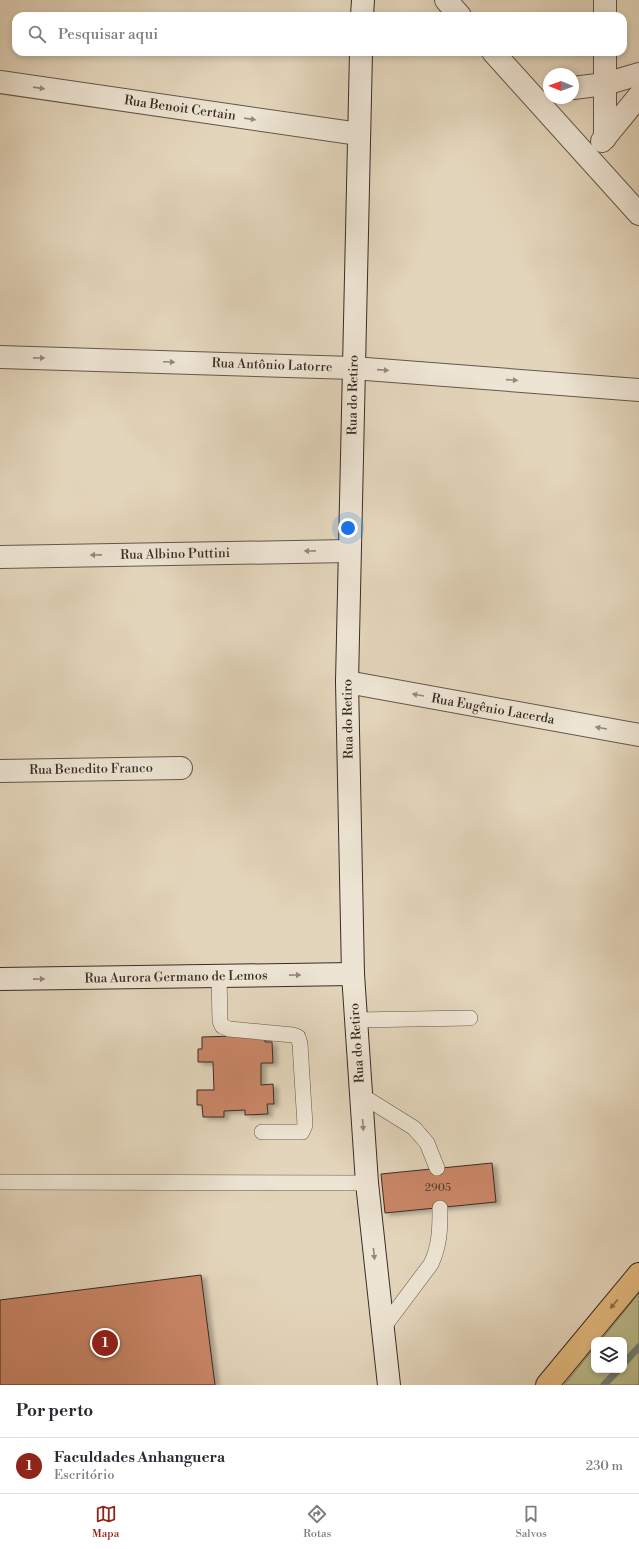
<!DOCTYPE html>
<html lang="pt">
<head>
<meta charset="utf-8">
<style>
	:root { --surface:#fff; --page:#f2f2f3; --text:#2b2b33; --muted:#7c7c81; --line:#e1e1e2; --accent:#8f2418 }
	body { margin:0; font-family:"Libre Bodoni",serif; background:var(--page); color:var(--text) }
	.controls { position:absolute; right:12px; bottom:12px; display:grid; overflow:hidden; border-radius:8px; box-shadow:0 2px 6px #0003 }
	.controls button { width:36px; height:36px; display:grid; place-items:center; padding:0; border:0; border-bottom:1px solid var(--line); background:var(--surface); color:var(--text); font:20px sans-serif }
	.compass { position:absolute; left:543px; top:68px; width:36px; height:36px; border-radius:50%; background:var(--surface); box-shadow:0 2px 6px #0003; rotate:271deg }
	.you { position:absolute; left:348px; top:528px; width:14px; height:14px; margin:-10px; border:3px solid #fff; border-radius:50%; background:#1a73e8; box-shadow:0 0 0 6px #1a73e833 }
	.badge { display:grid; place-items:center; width:26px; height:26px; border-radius:50%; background:var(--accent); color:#fff; font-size:13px; font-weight:700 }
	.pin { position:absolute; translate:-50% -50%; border:2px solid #fff; box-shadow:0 1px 4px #0006 }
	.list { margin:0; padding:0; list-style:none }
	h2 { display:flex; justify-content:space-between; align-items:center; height:52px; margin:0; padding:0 16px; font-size:17px }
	h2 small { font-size:13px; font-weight:400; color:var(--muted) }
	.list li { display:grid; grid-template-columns:26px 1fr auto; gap:12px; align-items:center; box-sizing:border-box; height:56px; padding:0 16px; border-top:1px solid var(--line) }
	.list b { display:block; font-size:15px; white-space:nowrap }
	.list p { margin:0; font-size:13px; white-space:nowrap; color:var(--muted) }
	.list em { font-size:13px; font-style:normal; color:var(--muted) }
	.icon { flex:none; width:22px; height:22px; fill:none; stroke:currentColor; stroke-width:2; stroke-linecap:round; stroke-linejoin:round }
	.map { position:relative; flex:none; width:639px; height:1385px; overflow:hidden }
	.search { position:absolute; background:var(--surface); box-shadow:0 2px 6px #0003; left:12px; right:12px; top:12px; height:44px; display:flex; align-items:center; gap:10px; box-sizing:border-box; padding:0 14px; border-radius:12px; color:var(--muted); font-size:15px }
	.sheet { height:108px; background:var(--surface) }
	nav { display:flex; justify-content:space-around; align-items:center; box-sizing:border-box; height:56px; border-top:1px solid var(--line); background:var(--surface); font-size:11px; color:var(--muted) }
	nav a { display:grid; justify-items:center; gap:2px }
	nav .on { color:var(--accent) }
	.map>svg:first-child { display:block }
	.green { fill:#bbbb8b; stroke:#7a7458 }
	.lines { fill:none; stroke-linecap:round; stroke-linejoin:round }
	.stream { stroke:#718175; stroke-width:7 }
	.building { fill:#ca8768; stroke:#3a2d25; filter:url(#shadow) }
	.service-casing { stroke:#64574a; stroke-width:16 }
	.minor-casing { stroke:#64574a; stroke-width:24 }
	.secondary-casing { stroke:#3a2d25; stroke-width:24 }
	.trunk-casing { stroke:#3a2d25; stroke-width:24 }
	.service { stroke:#ede4d3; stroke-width:15 }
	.minor { stroke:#ede4d3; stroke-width:22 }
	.secondary { stroke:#ede4d3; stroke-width:22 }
	.trunk { stroke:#e2ba7e; stroke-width:22 }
	.oneway { fill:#94887c }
	.oneway2 { fill:#866c4d }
	.labels { text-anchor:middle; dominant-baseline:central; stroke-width:3; stroke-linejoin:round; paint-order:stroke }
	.number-label { font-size:11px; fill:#5e4436 }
	.street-label { font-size:13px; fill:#3a2d25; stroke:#ede4d3 }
</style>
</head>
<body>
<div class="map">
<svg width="639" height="1385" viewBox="0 0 639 1385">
	<defs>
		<filter id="shadow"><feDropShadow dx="4.5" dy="2.5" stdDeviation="2" flood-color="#0004"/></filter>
	</defs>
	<rect width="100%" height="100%" fill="#e3d5bb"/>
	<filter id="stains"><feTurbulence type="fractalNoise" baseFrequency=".005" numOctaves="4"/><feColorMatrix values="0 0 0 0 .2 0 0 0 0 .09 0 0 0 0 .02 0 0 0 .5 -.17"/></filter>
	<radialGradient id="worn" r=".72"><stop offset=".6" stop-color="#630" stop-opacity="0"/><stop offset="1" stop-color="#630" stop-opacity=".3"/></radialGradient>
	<path class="green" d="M639,1293V1385H564L594,1348V1370H624V1340H601Z"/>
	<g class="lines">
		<g class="stream">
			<path d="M624,1363L639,1347"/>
			<path d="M604,1385L618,1370"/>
		</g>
	</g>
	<g class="building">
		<path d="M265,1035V1042H272L273,1063H261V1085L273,1084L274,1104H267L268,1114L245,1115V1110L224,1111V1117H203L202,1105H197V1090H214L213,1062H198V1049H202V1037Z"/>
		<path d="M492,1163L496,1202L385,1213L381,1174Z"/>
		<path d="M201,1275L215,1385H0V1300Z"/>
	</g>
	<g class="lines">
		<defs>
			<g id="service">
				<path d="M219,976L220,1021L222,1026L229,1029L293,1035L298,1037L300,1044L305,1125L302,1132H262"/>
				<path d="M356,1020L470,1018"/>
				<path d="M361,1095L414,1128L427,1143L437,1168"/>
				<path d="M0,1182L367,1183"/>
				<path d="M383,1328L431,1264C440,1245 440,1228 440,1208"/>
			</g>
			<g id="minor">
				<path d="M446,0L460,16"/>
				<path d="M605,0V16"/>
				<path d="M493,52L639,214"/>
				<path d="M605,52V138"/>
				<path d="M0,82L359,134"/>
				<path d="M573,88L605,84L639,74"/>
				<path d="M602,141L639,96"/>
				<path d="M0,357L353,368L639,390"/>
				<path d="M0,557L349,551"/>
				<path d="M347,682L639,735"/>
				<path d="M0,771L181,768"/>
			</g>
			<g id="secondary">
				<path d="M362,16L363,0"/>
				<path d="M361,52L347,682L353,974L367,1183L389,1385"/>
				<path d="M0,979L353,974"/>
			</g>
			<path id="trunk" d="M547,1385L639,1274"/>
		</defs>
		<use href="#service" class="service-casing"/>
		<use href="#minor" class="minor-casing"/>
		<use href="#secondary" class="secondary-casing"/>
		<use href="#trunk" class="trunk-casing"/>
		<use href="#service" class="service"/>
		<use href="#minor" class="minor"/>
		<use href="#secondary" class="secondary"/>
		<use href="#trunk" class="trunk"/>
	</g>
	<defs><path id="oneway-solid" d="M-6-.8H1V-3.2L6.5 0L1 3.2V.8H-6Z"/></defs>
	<g class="oneway">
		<use href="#oneway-solid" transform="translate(39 88) rotate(8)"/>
		<use href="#oneway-solid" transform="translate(250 119) rotate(8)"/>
		<use href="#oneway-solid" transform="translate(39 358) rotate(1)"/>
		<use href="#oneway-solid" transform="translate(169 362) rotate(2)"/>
		<use href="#oneway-solid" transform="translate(383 370) rotate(4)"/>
		<use href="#oneway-solid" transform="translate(512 380) rotate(4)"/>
		<use href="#oneway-solid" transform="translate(310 551) rotate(179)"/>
		<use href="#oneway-solid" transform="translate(96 555) rotate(179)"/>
		<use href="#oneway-solid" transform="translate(418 695) rotate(-170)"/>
		<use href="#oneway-solid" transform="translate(601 728) rotate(-170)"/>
		<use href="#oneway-solid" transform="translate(295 975) rotate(-1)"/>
		<use href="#oneway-solid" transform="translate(39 979) rotate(-1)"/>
		<use href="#oneway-solid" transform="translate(363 1125) rotate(86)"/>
		<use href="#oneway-solid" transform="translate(374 1254) rotate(84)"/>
	</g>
	<use class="oneway2" href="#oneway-solid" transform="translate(614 1304) rotate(130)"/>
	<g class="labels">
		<g class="number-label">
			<text x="438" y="1188">2905</text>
		</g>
		<g class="street-label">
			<text transform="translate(180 108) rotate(8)">Rua Benoit Certain</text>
			<text transform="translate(272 365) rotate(2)">Rua Antônio Latorre</text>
			<text transform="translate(353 395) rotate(-89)">Rua do Retiro</text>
			<text transform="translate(175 554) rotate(-1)">Rua Albino Puttini</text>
			<text transform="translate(493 709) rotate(10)">Rua Eugênio Lacerda</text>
			<text transform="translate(348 719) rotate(-91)">Rua do Retiro</text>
			<text transform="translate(91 769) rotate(-1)">Rua Benedito Franco</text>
			<text transform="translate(176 977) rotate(-1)">Rua Aurora Germano de Lemos</text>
			<text transform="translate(357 1043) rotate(-94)">Rua do Retiro</text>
		</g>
	</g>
	<rect width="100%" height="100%" filter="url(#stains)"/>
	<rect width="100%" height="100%" fill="url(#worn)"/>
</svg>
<div class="controls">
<button><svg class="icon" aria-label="layers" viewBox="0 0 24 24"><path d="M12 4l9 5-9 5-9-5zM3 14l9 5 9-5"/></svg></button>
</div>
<svg class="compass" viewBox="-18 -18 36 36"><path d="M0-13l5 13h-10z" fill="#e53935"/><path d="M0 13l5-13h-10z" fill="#7c7c81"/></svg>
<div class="you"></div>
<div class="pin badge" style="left:105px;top:1343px">1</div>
<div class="search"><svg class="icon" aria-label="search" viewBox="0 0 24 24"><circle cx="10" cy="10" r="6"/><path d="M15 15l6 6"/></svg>Pesquisar aqui</div>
</div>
<section class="sheet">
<h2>Por perto<small></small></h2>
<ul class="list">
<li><span class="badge">1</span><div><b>Faculdades Anhanguera</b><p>Escritório</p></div><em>230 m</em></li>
</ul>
</section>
<nav>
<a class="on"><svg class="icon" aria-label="map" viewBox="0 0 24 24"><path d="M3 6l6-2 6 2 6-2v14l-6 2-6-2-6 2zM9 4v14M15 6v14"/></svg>Mapa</a>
<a><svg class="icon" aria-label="directions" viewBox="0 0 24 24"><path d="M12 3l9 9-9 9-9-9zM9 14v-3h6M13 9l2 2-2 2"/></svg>Rotas</a>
<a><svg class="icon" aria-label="saved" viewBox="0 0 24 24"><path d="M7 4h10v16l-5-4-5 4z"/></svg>Salvos</a>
</nav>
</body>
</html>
